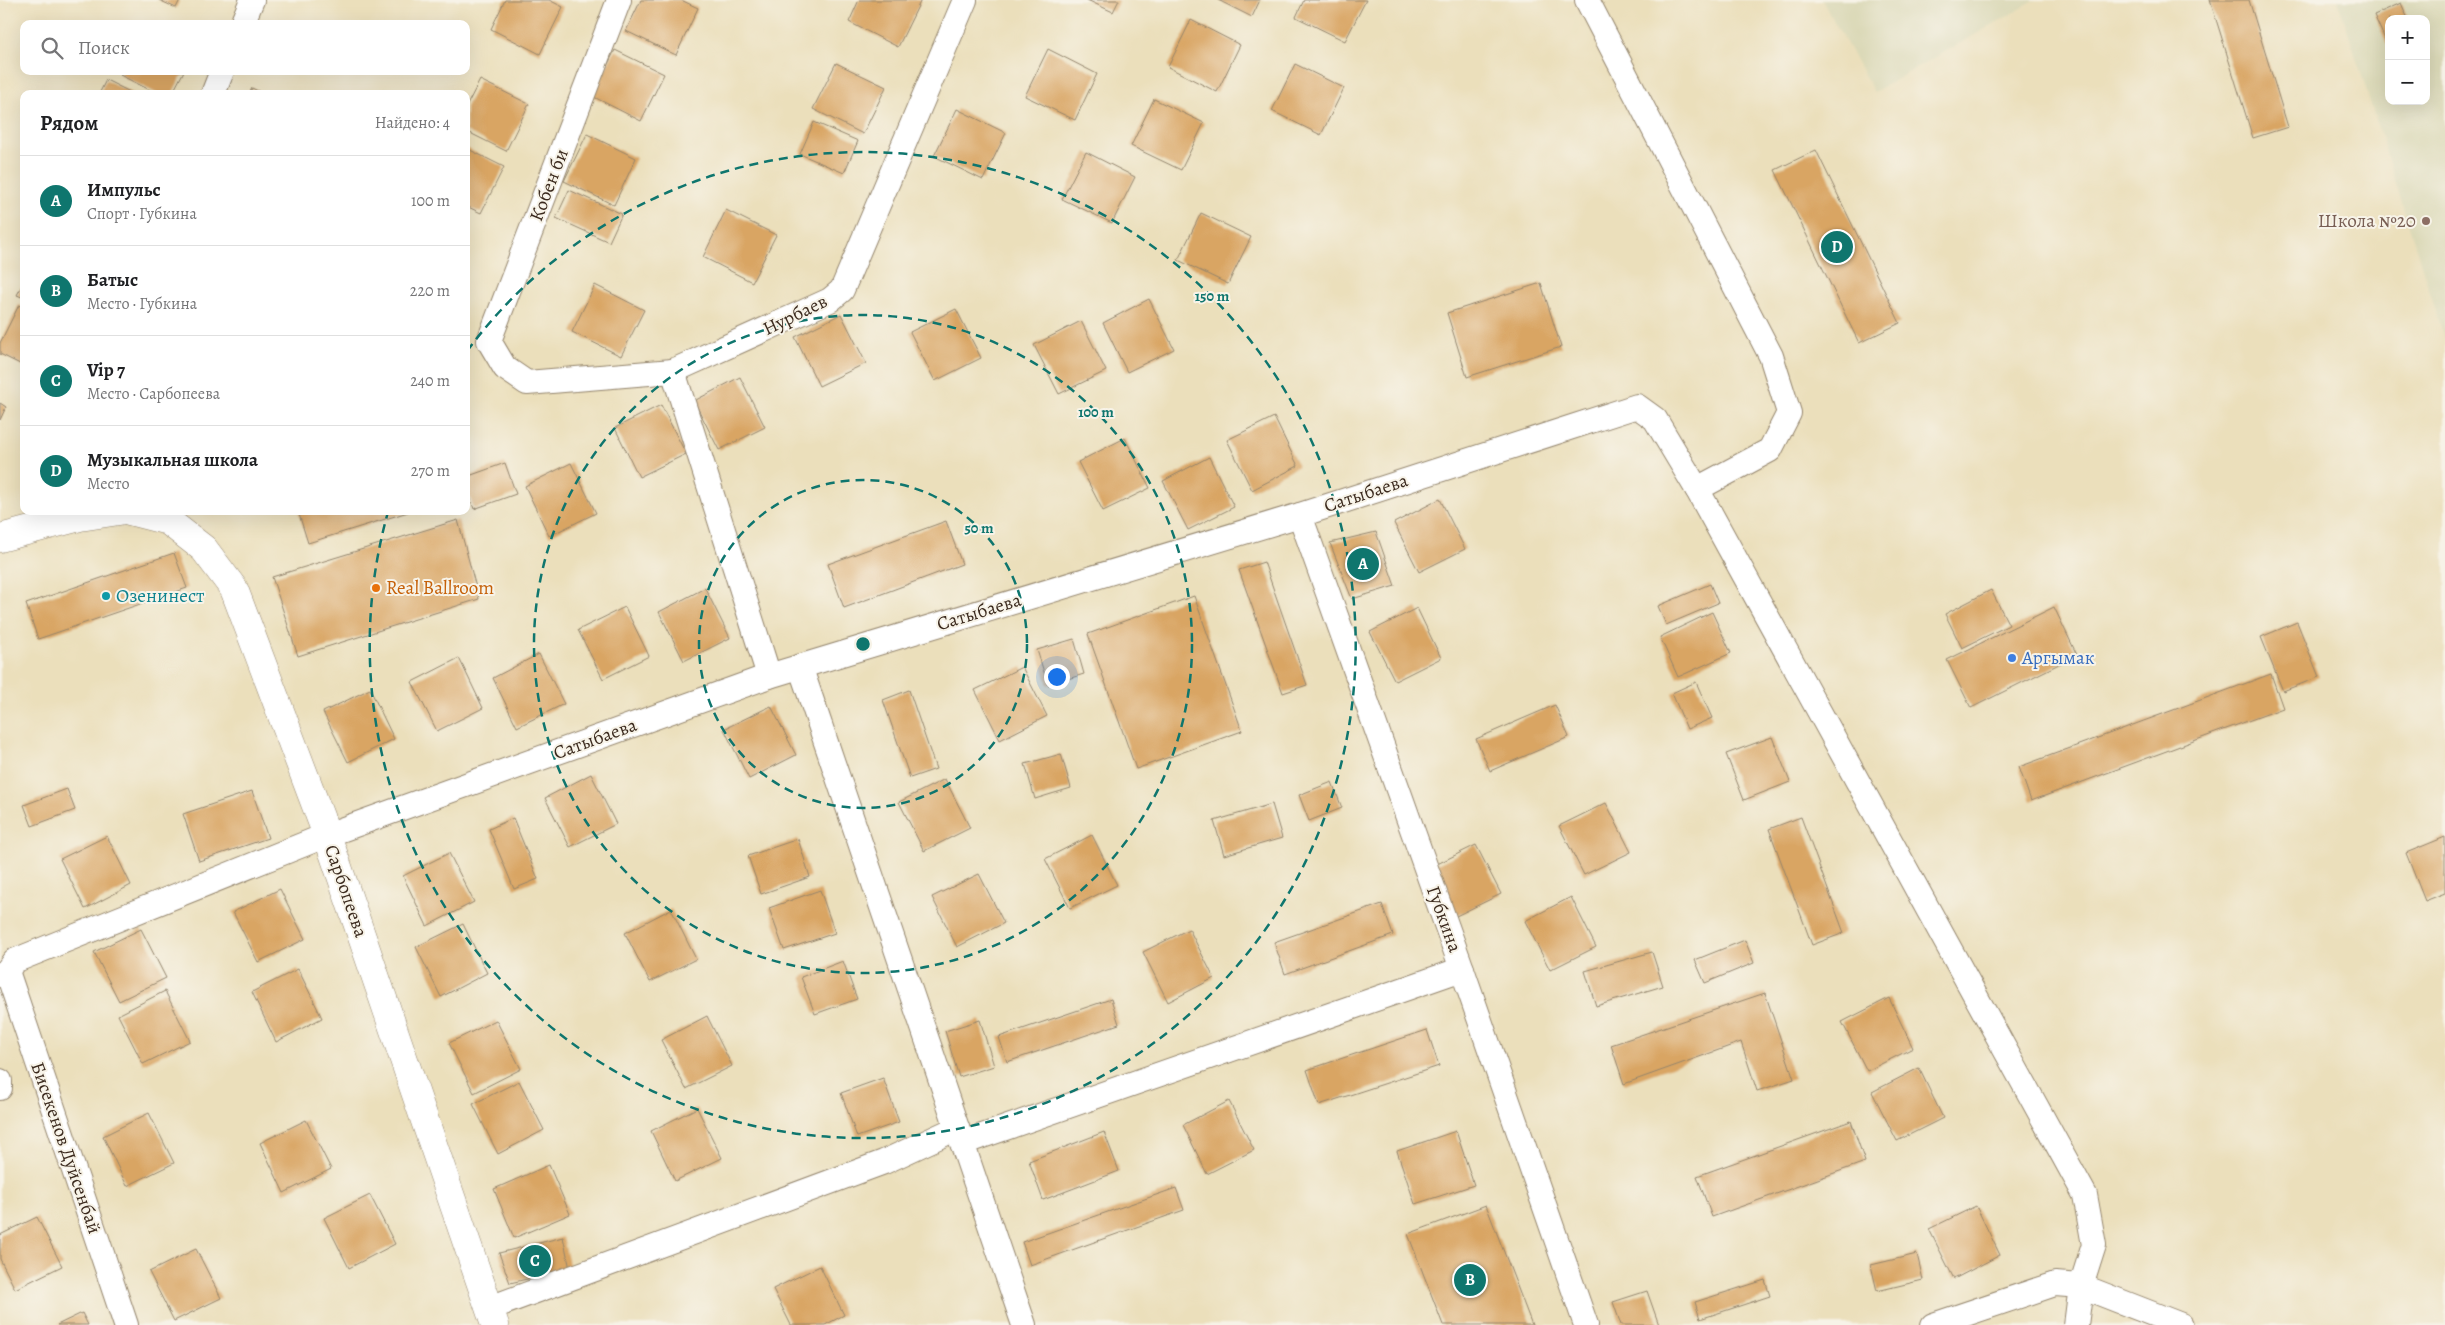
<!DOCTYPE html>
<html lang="ru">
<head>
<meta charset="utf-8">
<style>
	:root { --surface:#fff; --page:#f2f2f2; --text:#202124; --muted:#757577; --line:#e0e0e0; --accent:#0f766e }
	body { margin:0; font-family:Alegreya,serif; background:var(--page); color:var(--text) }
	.controls { position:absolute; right:15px; top:15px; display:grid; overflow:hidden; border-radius:10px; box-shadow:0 5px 20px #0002 }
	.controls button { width:45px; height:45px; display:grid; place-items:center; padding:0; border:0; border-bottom:1px solid var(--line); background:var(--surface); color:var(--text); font:25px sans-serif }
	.you { position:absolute; left:1056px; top:676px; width:18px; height:18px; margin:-12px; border:4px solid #fff; border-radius:50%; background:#1a73e8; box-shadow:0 0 0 8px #1a73e833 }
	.badge { display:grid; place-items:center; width:32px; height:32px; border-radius:50%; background:var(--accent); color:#fff; font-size:16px; font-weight:700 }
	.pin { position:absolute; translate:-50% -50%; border:2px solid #fff; box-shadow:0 1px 5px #0006 }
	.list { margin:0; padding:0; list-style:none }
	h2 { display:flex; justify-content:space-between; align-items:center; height:65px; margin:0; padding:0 20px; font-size:21px }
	h2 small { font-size:16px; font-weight:400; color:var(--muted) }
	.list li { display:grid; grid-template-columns:32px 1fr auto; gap:15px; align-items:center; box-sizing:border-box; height:90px; padding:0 20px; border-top:1px solid var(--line) }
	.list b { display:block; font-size:19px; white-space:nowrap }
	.list p { margin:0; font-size:16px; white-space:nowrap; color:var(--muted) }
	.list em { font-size:16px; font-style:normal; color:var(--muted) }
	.icon { flex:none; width:28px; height:28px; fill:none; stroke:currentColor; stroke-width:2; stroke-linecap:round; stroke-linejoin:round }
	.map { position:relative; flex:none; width:2445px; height:1325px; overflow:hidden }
	.search { position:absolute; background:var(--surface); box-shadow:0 5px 20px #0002; left:20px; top:20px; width:450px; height:55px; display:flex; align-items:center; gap:12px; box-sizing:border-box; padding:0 18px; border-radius:10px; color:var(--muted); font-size:19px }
	.panel { position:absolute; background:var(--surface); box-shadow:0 5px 20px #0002; left:20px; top:90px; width:450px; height:425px; border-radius:10px }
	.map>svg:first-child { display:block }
	.built { fill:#dbd9b8; fill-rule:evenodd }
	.building { fill:#d9a564 }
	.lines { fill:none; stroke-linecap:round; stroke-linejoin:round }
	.minor-casing { stroke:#93846c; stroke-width:26 }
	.tertiary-casing { stroke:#93846c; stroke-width:29 }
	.minor { stroke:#fff; stroke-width:24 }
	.tertiary { stroke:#fff; stroke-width:28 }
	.ring { fill:none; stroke:#0f766e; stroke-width:2.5; stroke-dasharray:9 6 }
	.education-dot { fill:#8d6e63; stroke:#f7f3e8; stroke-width:2 }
	.food-dot { fill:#e8710a; stroke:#f7f3e8; stroke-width:2 }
	.culture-dot { fill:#0f9aa8; stroke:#f7f3e8; stroke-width:2 }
	.shop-dot { fill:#3f7fe0; stroke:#f7f3e8; stroke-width:2 }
	.labels { text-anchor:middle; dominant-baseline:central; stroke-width:4; stroke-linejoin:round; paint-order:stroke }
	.street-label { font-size:19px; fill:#3b2a1e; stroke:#f7f3e8 }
	.education-label { font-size:19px; fill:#785e54; stroke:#f7f3e8; text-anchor:end }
	.food-label { font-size:19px; fill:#c56008; stroke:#f7f3e8; text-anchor:start }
	.culture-label { font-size:19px; fill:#0d838f; stroke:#f7f3e8; text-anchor:start }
	.shop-label { font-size:19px; fill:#366cbe; stroke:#f7f3e8; text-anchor:start }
	.centre { fill:#0f766e; stroke:#f7f3e8; stroke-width:2.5 }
	.ring-label { font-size:15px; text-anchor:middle; font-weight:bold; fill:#0f766e; stroke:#f7f3e8; stroke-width:4; stroke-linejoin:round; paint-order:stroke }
</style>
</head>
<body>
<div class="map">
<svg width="2445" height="1325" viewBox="0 0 2445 1325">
	<rect width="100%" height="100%" fill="#f7f3e8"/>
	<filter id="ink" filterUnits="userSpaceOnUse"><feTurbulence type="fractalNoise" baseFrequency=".02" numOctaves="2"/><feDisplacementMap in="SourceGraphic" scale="10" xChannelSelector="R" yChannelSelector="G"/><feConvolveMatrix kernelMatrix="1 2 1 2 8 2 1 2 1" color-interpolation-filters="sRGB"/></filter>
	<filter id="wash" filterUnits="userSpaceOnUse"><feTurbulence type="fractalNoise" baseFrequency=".0096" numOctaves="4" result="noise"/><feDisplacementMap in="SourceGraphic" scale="20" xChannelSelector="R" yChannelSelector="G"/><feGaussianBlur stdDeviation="1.12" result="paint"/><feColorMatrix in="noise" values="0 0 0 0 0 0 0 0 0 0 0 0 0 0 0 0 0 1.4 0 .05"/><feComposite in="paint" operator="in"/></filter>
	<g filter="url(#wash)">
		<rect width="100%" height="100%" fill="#ebdfbb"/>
		<g class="built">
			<path d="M1822,0H2036L1874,92Z"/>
			<path d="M2338,0H2445V340ZM2389,19H2426V101H2389Z"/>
		</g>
		<g id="blocks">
			<g class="building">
				<path d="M159,0H180L176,8Z"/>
				<path d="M505,0H549L563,7L540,54L491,29Z"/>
				<path d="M641,0H681L698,8L676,55L626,31Z"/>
				<path d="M859,0H921L898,47L849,22Z"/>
				<path d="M1087,0H1119L1113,12Z"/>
				<path d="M1218,0H1260L1252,17Z"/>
				<path d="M1304,0H1366L1345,41L1296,17Z"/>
				<path d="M2210,0H2249L2288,127L2253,138Z"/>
				<path d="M2401,3L2408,19H2389V48L2374,15Z"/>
				<path d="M1191,20L1240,45L1217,92L1168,67Z"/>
				<path d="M1048,49L1097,74L1075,120L1025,96Z"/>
				<path d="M615,50L664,74L641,121L592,96Z"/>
				<path d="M836,63L886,87L863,134L813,109Z"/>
				<path d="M1295,64L1344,88L1321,135L1272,111Z"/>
				<path d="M122,71H184L172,94H158L120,75Z"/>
				<path d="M106,80L134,94H99Z"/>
				<path d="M480,80L529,104L506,151L466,131V107Z"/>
				<path d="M252,88L264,94H249Z"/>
				<path d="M1154,99L1204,123L1181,170L1131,146Z"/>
				<path d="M957,109L1006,133L983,180L934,156Z"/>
				<path d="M814,122L858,141L844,173L800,154Z"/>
				<path d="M587,134L636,158L614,205L564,181Z"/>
				<path d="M466,148L504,167L481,213L466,206Z"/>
				<path d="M1816,150L1900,323L1859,343L1775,170Z"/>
				<path d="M1086,152L1135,177L1112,223L1062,199Z"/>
				<path d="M569,190L622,214L609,242L556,218Z"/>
				<path d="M726,210L776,235L752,282L703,257Z"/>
				<path d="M1201,213L1251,237L1228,284L1178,260Z"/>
				<path d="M24,282V298L17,295Z"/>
				<path d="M1541,283L1561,347L1467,377L1447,313Z"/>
				<path d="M595,285L644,310L621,356L572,332Z"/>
				<path d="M1149,299L1174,349L1127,372L1103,323Z"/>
				<path d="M19,305L24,307V366L0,354V343Z"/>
				<path d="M956,309L981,358L935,381L910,332Z"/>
				<path d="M841,314L866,363L819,386L795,337Z"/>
				<path d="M1081,321L1106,371L1059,394L1034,345Z"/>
				<path d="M740,377L765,427L719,450L694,401Z"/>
				<path d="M0,403L6,407L0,420Z"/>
				<path d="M661,405L686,454L639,477L615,428Z"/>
				<path d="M1274,417L1298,466L1252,490L1227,440Z"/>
				<path d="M1125,438L1150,488L1103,511L1078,462Z"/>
				<path d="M1209,457L1234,507L1188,530L1163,481Z"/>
				<path d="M505,463L516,494L474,509L466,486V477Z"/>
				<path d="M571,463L596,513L549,536L525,486Z"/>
				<path d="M1440,499L1465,549L1419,572L1394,523Z"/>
				<path d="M298,511H408V512L308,543Z"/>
				<path d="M458,520L479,599L298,656L272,577Z"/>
				<path d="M946,521L962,564L844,608L828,564Z"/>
				<path d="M1376,532L1395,586L1352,599L1330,543Z"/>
				<path d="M174,553L187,588L38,639L26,604Z"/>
				<path d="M1264,562L1307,685L1283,693L1239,570Z"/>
				<path d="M1710,584L1718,603L1666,625L1658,606Z"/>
				<path d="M705,588L730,638L684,661L659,612Z"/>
				<path d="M1991,590L2009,625L1962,648L1945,614Z"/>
				<path d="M1194,596L1242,731L1136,769L1088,634Z"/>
				<path d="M625,607L649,656L603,679L578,630Z"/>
				<path d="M2054,607L2077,655L1971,708L1947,660Z"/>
				<path d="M1417,608L1441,658L1395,681L1370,632Z"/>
				<path d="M1712,612L1731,653L1678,677L1660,637Z"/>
				<path d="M2297,622L2319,677L2283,691L2261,637Z"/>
				<path d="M1074,639L1084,674L1048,685L1037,650Z"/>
				<path d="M539,654L564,704L517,727L493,678Z"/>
				<path d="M459,658L483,708L437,731L412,682Z"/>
				<path d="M1022,667L1047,716L1000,740L975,690Z"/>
				<path d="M2271,674L2283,708L2031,801L2019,767Z"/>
				<path d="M1696,682L1712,718L1687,729L1672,693Z"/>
				<path d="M370,689L394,739L348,762L323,712Z"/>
				<path d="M909,690L936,769L910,778L883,700Z"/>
				<path d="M1555,705L1569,737L1490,771L1476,739Z"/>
				<path d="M771,706L796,755L749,779L724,729Z"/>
				<path d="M1772,737L1790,782L1744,800L1726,754Z"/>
				<path d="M1061,754L1071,788L1035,799L1025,764Z"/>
				<path d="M591,774L616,824L570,847L545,798Z"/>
				<path d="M945,779L970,828L924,851L899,802Z"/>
				<path d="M1332,782L1342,808L1309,821L1299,795Z"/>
				<path d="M67,789L75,810L32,826L24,805Z"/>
				<path d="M252,791L268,838L199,861L183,814Z"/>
				<path d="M1606,803L1631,852L1584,875L1559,826Z"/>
				<path d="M1272,804L1282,838L1224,855L1214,821Z"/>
				<path d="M1801,817L1844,933L1812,945L1769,829Z"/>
				<path d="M513,818L538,879L514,889L489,829Z"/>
				<path d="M1092,835L1117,885L1070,908L1045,859Z"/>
				<path d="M107,836L131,885L85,909L60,859Z"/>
				<path d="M2445,837V893L2425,901L2406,853Z"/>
				<path d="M798,839L810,877L761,894L748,856Z"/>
				<path d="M1476,845L1501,894L1454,917L1429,868Z"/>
				<path d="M449,853L474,902L427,926L403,876Z"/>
				<path d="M979,874L1004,923L957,947L932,897Z"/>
				<path d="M280,889L305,939L258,962L233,912Z"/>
				<path d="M820,890L835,933L784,950L769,908Z"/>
				<path d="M1571,897L1596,947L1550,970L1525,921Z"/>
				<path d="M1382,904L1393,935L1285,974L1274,942Z"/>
				<path d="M671,909L696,959L650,982L625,933Z"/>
				<path d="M463,924L487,973L441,997L416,947Z"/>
				<path d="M141,929L166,978L119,1001L94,952Z"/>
				<path d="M1189,929L1214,978L1168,1002L1143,952Z"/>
				<path d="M1745,940L1754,963L1705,983L1695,960Z"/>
				<path d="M1652,952L1663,986L1596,1006L1585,971Z"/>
				<path d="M843,961L857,999L815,1014L801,977Z"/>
				<path d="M298,969L322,1018L276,1042L252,992Z"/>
				<path d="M165,991L190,1041L143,1064L118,1015Z"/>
				<path d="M1765,993L1794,1079L1757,1091L1741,1042L1624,1084L1611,1045Z"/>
				<path d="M1889,998L1913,1048L1867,1071L1842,1022Z"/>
				<path d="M1111,999L1119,1024L1007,1062L999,1037Z"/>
				<path d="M707,1016L732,1066L686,1089L661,1040Z"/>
				<path d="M496,1020L521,1069L474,1093L449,1043Z"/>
				<path d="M980,1020L994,1066L959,1077L945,1031Z"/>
				<path d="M1427,1030L1439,1066L1319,1105L1307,1070Z"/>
				<path d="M1919,1068L1943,1118L1897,1141L1872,1092Z"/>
				<path d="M883,1078L899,1122L857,1137L841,1093Z"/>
				<path d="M519,1081L544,1130L498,1154L473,1104Z"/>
				<path d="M1229,1101L1254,1150L1207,1174L1183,1125Z"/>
				<path d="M697,1108L722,1158L675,1181L651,1131Z"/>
				<path d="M149,1113L174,1163L127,1186L103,1136Z"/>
				<path d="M306,1120L331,1169L284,1193L260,1143Z"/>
				<path d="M1851,1121L1865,1162L1712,1217L1697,1176Z"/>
				<path d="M1456,1131L1474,1185L1415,1204L1397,1151Z"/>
				<path d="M1104,1132L1119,1171L1043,1200L1029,1161Z"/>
				<path d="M549,1165L570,1214L514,1238L494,1189Z"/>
				<path d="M1176,1188L1184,1210L1030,1265L1022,1242Z"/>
				<path d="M370,1195L395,1244L349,1268L324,1218Z"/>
				<path d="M1486,1205L1532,1325H1443L1408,1234Z"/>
				<path d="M1976,1206L2000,1255L1954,1279L1929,1229Z"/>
				<path d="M37,1217L62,1266L15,1289L0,1259V1235Z"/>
				<path d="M563,1237L570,1269L510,1283L499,1253Z"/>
				<path d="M196,1249L221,1298L174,1321L149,1272Z"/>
				<path d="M1917,1254L1923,1280L1877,1291L1871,1265Z"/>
				<path d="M820,1266L844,1315L825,1325H791L773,1289Z"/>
				<path d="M1765,1280L1770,1296L1700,1319L1695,1302Z"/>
				<path d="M1647,1291L1659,1325H1621L1613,1302Z"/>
				<path d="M82,1313L88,1325H57Z"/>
			</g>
		</g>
	</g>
	<g filter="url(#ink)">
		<use href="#blocks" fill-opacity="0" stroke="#93846c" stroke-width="1"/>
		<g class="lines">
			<defs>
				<g id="minor">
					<path d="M619,0L489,341L505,368L527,383L673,371L830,300L842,290L965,0"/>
					<path d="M1587,0L1771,356L1789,413L1770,450L1697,489"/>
					<path d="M242,24L252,0"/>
					<path d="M213,94L222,71"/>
					<path d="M673,371L769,676"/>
					<path d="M1300,515L1462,969L1586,1325"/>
					<path d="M800,666L1024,1325"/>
					<path d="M7,971L126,1325"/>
					<path d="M0,975L7,971L14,961L327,835L769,676L1300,515L1637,406L1655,419L1697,489L2085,1195L2094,1245L2081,1286L2076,1325"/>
					<path d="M0,1081V1088"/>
					<path d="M962,1143L1462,969"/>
					<path d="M490,1308L884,1162L957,1128"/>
					<path d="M1933,1325L2055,1284L2081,1286L2181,1325"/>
				</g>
				<g id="tertiary">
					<path d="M129,511L168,521L204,549L234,589L327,835L495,1325"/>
					<path d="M0,538L80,517L119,511"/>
				</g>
			</defs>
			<use href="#minor" class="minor-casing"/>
			<use href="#tertiary" class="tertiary-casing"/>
			<use href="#minor" class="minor"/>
			<use href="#tertiary" class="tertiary"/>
		</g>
	</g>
	<g class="ring">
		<circle cx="863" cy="644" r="164"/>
		<circle cx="863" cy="644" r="329"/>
		<path d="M467 351A493 493 0 1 1 388 512"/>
	</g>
	<circle class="education-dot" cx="2426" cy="221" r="5"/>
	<circle class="food-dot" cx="376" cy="588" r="5"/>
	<circle class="culture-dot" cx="106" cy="596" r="5"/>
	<circle class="shop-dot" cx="2012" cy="658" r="5"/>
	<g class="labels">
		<g class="street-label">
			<text transform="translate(549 185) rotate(-69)">Кобен би</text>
			<text transform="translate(795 315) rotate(-26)">Нурбаев</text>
			<text transform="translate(1366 493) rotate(-18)">Сатыбаева</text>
			<text transform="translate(979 612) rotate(-17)">Сатыбаева</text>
			<text transform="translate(595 739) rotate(-20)">Сатыбаева</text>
			<text transform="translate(346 891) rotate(71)">Сарбопеева</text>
			<text transform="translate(1444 919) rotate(70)">Губкина</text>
			<text transform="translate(66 1148) rotate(71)">Бисекенов Дуйсенбай</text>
		</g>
		<g class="education-label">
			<text x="2416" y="221">Школа №20</text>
		</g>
		<g class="food-label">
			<text x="386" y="588">Real Ballroom</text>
		</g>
		<g class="culture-label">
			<text x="116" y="596">Озенинест</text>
		</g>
		<g class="shop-label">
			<text x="2022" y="658">Аргымак</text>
		</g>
	</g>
	<circle cx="863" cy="644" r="8" class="centre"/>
	<g class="ring-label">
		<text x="1212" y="301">150 m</text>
		<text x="1096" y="417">100 m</text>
		<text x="979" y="533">50 m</text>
	</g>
</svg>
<div class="controls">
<button>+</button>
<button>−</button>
</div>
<div class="you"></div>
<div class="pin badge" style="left:1363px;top:564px">A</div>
<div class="pin badge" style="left:1470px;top:1280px">B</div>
<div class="pin badge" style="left:535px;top:1261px">C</div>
<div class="pin badge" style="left:1837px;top:247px">D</div>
<div class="search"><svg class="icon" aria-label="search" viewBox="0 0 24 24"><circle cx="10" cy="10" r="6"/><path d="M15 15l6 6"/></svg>Поиск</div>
<section class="panel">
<h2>Рядом<small>Найдено: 4</small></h2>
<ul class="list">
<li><span class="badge">A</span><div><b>Импульс</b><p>Спорт · Губкина</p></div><em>100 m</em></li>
<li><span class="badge">B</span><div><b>Батыс</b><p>Место · Губкина</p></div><em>220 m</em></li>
<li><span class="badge">C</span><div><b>Vip 7</b><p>Место · Сарбопеева</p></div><em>240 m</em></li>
<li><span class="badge">D</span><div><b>Музыкальная школа</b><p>Место</p></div><em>270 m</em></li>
</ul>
</section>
</div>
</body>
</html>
